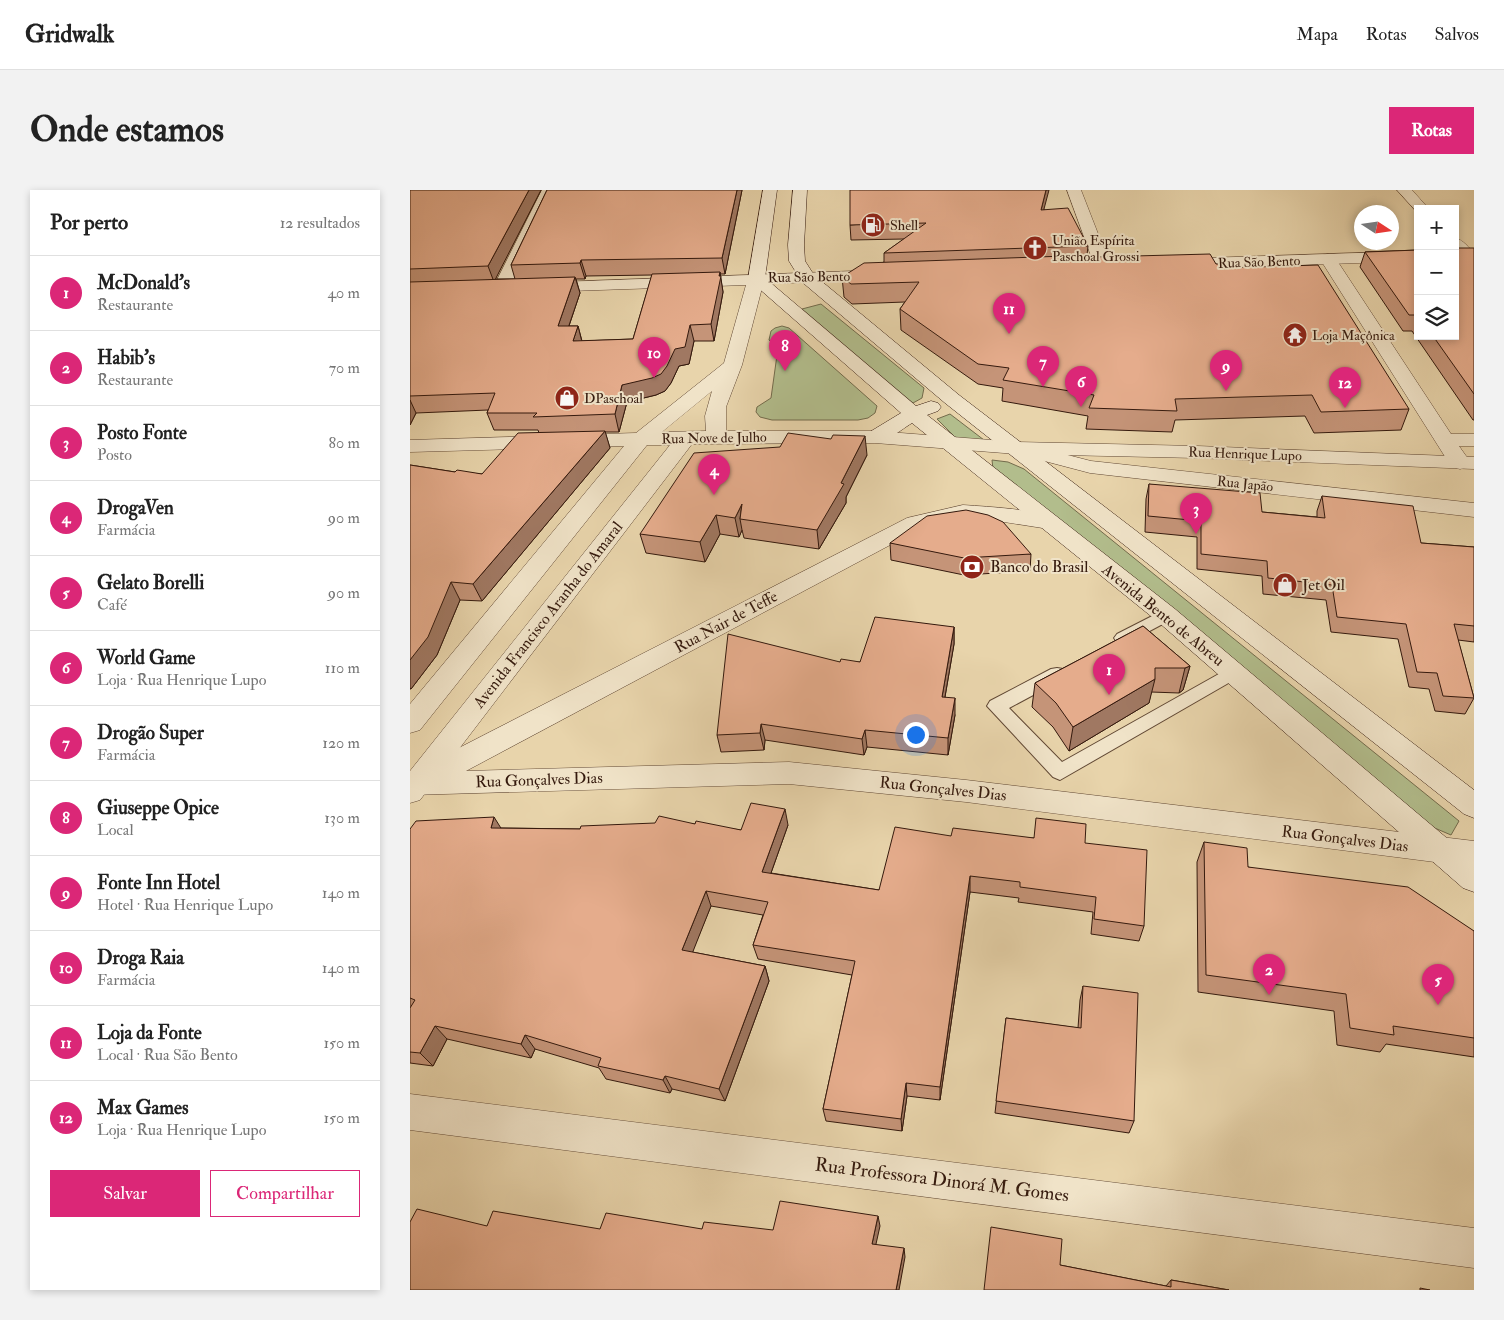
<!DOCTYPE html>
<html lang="pt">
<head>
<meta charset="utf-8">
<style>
	:root { --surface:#fff; --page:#f2f2f2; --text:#222; --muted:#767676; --line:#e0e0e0; --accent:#db2777 }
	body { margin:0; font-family:"IM FELL Double Pica",serif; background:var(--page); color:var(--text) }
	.controls { position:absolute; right:15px; top:15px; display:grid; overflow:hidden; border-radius:0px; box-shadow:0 2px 8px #0003 }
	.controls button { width:45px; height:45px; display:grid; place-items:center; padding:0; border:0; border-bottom:1px solid var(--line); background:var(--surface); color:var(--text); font:25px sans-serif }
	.compass { position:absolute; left:944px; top:15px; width:45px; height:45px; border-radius:50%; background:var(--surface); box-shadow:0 2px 8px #0003; rotate:102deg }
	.you { position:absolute; left:505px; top:544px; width:18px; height:18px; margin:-12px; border:4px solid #fff; border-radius:50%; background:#1a73e8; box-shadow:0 0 0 8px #1a73e833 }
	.badge { display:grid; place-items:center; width:32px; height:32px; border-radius:50%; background:var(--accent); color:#fff; font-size:16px; font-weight:700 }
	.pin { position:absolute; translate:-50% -41px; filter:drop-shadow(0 1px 2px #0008) }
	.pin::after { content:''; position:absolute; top:26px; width:18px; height:15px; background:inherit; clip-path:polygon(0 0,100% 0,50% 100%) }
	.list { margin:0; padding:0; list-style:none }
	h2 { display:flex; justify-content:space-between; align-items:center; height:65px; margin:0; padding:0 20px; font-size:21px }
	h2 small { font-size:16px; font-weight:400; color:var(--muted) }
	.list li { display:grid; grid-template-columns:32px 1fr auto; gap:15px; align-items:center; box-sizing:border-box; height:75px; padding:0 20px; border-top:1px solid var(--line) }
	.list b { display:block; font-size:19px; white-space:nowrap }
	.list p { margin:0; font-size:16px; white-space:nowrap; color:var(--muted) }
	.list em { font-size:16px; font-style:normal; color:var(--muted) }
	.actions { display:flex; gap:10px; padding:15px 20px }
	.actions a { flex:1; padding:11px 0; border:1px solid var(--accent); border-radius:0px; text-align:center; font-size:18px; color:var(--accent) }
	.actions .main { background:var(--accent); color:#fff }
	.icon { flex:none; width:28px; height:28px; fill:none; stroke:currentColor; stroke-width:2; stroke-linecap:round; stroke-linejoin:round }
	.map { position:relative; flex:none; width:1064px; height:1100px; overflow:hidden; border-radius:0px }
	header { display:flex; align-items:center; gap:30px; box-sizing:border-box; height:70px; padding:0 25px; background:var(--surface); border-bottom:1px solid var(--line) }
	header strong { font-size:24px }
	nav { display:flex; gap:28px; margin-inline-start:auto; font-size:18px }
	.intro { display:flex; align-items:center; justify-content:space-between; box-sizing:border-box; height:120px; padding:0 30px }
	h1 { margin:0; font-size:35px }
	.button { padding:12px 22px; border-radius:0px; background:var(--accent); color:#fff; font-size:18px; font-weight:700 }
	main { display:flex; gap:30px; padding:0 30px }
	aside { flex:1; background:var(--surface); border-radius:0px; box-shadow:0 2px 8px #0003 }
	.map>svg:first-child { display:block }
	.green { fill:#b2bd8c; stroke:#736b4c }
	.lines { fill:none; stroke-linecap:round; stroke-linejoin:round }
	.service-casing { stroke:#614834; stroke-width:2 }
	.minor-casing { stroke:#614834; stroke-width:1 }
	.tertiary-casing { stroke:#614834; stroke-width:1 }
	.secondary-casing { stroke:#34190d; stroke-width:1 }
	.service { fill:#f0e3c8; fill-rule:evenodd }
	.minor { fill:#f0e3c8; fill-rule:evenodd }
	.tertiary { fill:#f0e3c8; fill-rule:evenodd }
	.secondary { fill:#f0e3c8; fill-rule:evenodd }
	.wall { fill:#c59478; stroke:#34190d; fill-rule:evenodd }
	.shaded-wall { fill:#a07862; stroke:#34190d }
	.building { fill:#e5ac8c; stroke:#34190d }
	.labels { text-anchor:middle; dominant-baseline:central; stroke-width:4; stroke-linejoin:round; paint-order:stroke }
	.far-poi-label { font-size:14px; fill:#34190d; stroke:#f0e3c8; text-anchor:start }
	.far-street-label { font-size:14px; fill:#34190d; stroke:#f0e3c8 }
	.poi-label { font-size:16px; fill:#34190d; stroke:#f0e3c8; text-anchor:start }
	.street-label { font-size:16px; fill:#34190d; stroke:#f0e3c8 }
	.near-street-label { font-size:19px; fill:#34190d; stroke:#f0e3c8 }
</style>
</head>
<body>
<header>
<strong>Gridwalk</strong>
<nav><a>Mapa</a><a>Rotas</a><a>Salvos</a></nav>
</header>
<div class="intro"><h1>Onde estamos</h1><a class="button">Rotas</a></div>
<main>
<aside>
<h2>Por perto<small>12 resultados</small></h2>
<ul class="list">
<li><span class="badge">1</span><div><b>McDonald's</b><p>Restaurante</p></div><em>40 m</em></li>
<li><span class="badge">2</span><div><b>Habib's</b><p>Restaurante</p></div><em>70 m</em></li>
<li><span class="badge">3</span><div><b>Posto Fonte</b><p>Posto</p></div><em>80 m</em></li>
<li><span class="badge">4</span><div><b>DrogaVen</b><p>Farmácia</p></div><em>90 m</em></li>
<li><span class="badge">5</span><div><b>Gelato Borelli</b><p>Café</p></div><em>90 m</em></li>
<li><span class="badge">6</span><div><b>World Game</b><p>Loja · Rua Henrique Lupo</p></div><em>110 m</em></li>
<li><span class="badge">7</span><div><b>Drogão Super</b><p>Farmácia</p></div><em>120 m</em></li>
<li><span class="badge">8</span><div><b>Giuseppe Opice</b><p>Local</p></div><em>130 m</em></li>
<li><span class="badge">9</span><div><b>Fonte Inn Hotel</b><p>Hotel · Rua Henrique Lupo</p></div><em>140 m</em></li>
<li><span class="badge">10</span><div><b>Droga Raia</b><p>Farmácia</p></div><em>140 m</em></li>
<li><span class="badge">11</span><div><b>Loja da Fonte</b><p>Local · Rua São Bento</p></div><em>150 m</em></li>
<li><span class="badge">12</span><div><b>Max Games</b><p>Loja · Rua Henrique Lupo</p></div><em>150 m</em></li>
</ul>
<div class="actions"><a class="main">Salvar</a><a>Compartilhar</a></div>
</aside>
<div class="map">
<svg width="1064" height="1100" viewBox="0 0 1064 1100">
	<rect width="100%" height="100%" fill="#e8d4ab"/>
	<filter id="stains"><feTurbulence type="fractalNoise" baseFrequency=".004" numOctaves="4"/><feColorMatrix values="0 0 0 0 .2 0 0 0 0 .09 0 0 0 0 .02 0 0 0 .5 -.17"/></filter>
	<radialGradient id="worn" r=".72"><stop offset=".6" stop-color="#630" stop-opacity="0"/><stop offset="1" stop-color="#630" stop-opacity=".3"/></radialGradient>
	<g class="green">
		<path d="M411,114L514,198L512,208L503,213L392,119Z"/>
		<path d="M372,136L379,138L467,216L465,223L458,228L448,230H362L350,227L346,222L347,217L361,208L368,158L359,150L361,141L365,138Z"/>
		<path d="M540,224L574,250L546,248L527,229Z"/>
		<path d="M582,270L598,272L614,279L1049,631L1041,645L1020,636L583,279Z"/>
	</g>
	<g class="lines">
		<defs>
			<g id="service">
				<path d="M756,419L762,421L764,425L762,429L719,452L713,454L707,452L704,448L707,444Z"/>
				<path d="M823,476L829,477L832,482L829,487L650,590L643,587L577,516L580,511L641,479L647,478L653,479L656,484L653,489L599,518L652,572Z"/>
			</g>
			<g id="minor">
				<path d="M132,0H146L101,98L98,102L92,103L86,102L83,98Z"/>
				<path d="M657,0H671L701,77L699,81H687L685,77Z"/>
				<path d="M987,0H1002L1019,19H1008L1007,22Z"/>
				<path d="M1045,48C1053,50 1059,57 1064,64L1062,67H1050L1045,62Z"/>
				<path d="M918,64L924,66L926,69L1041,244H1064V256H1049L1061,273L1057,277L1050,279L1043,277L1039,273L910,69L912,66Z"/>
				<path d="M607,252L681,271L1064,313V327L680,283L600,262L597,258L600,254Z"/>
				<path d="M553,315C584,317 616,319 647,327L650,332L647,337L639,339L594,332L553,329L512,338L56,581L379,572L556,590L1064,651V677L556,612L379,594L0,605V583L497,328Z"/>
				<path d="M0,904L1064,1038V1078L0,940Z"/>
			</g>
			<g id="tertiary">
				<path d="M1008,61V71L767,79L761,78L759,74L761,70L767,69Z"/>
				<path d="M472,80L478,81L480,85L478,89L353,94L332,175L316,217V241H465L607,252L787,256L1064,267V279L787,268L607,264L465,253L282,254L10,610L0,613V581L260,255H237L10,540L0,543V514L214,256L0,262V250L226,243L314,173L336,95L130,102L124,101L121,97L124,93ZM302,201L295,226L296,241L252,242Z"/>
			</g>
			<g id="secondary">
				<path d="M353,0H367L355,88L506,216L521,211L528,213L531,217L528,221L517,225L765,419L1064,671V702L1053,698L747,431L502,233C489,241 474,255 458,251L455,247L458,243L491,223L338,89Z"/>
				<path d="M383,0H397L394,55L395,71L404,85L549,205L1064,600V628L1054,624L535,213L392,92L379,71L378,55Z"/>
			</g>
		</defs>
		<use href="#service" class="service-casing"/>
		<use href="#minor" class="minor-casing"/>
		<use href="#tertiary" class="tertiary-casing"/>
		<use href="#secondary" class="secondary-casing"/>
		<use href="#service" class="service"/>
		<use href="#minor" class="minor"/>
		<use href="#tertiary" class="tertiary"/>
		<use href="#secondary" class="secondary"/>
	</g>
	<g class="wall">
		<path d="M0,0H131L85,89H105L101,75L137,0H332L315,84H310L313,102L304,151H284L279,174L269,176L261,193L255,201L246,205L217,212L209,242H195L200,258L72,411L50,410L27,465L1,499H0V275L45,282L72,284L129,243L128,240H84L77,223L78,220L6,223L0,235ZM242,85L223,149L172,151L168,136H159L170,103L166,89H175L176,86Z"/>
		<path d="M634,19L678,56L677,65L686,67L806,74L814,78L999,219L991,240L904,243L895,226L765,230L762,242L676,239L678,226L592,211L593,198L568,194L491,140L490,119L495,112L442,114L434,107L432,87L474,72V63L494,49L441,50L440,35Z"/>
		<path d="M1064,58V230H1063L1002,141H993L950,77L955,62L1008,60V146H1045Z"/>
		<path d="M457,265L436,307V313L409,359L334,348L332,340L329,347L310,344L295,372L236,363L230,344Z"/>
		<path d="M739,294L852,322L907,327V321L912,306L1011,353L1064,357V452L1048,450L1064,508L1055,524L1025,521L1019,499L999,497L988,449L921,442L916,410L853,404L852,386L787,379V347L735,342L736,309Z"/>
		<path d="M480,353L621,364L620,381L554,385L481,370Z"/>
		<path d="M733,436L780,476L773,500L769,503L741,502L739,513L659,561L643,537L622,517L625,493Z"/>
		<path d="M544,437V454L535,507L545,525L538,565L457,557L454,565L355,550L354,560L311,562L307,545L430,472H450Z"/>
		<path d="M285,634L331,640L378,635L361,683L469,700L541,646L624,648L675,653L734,736L729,751L681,744L683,722L608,712L609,708L560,702L530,910L497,906L492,941L416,931L413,919L442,785L348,769L343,755L353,725L301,716L282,762L355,776L359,791L315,911L262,899L260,903L196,889L189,878L125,859L121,868L37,849L23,876L0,873V639L91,638L170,639Z"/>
		<path d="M794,652L838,677L1064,741V867L976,854L970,862L927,855L924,821L788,802L787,672Z"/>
		<path d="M673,796L724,931L719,943L585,923L596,828L668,838L670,810Z"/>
		<path d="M650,1075L756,1096L761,1090L819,1100H574Z"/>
	</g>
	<g class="shaded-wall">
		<path d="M119,0H131L84,92L78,76Z"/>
		<path d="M327,0H332L315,84L312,68Z"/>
		<path d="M636,0H639L630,34L631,20Z"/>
		<path d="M171,70L176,86L175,89L170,73Z"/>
		<path d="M310,82L313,102L304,151L301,134Z"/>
		<path d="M165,87L170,103L153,153L148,136Z"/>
		<path d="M280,135L284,151L279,174L269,176L261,193L255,201L246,205L217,212L209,242L205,224L212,195Z"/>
		<path d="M168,136L172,152L163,151Z"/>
		<path d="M0,210L6,223L0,235Z"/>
		<path d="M195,241L200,258L72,411L63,394Z"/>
		<path d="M455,246L457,265L436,307V313L409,359L407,340Z"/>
		<path d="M332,314L330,329L332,340L329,347L325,328Z"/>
		<path d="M306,325L310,344L295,372L290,352Z"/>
		<path d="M41,392L50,410L27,465L1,499L0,498V470Z"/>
		<path d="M544,437V454L532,524V507Z"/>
		<path d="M780,476L773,500L769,503L775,478Z"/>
		<path d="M745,489L739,513L659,561L663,537Z"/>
		<path d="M545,508V525L538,565V548Z"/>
		<path d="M351,534L355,550L354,560L350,543Z"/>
		<path d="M455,540L457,557L454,565L452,549Z"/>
		<path d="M375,619L378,635L356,697L352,682Z"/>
		<path d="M84,627L94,643L81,638Z"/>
		<path d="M560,686V702L530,910V897Z"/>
		<path d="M296,701L301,716L278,774L272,760Z"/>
		<path d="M355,776L359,791L315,911L309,899Z"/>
		<path d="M25,836L37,849L23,876L10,863Z"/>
		<path d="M115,845L125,859L121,868L111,854Z"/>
		<path d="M255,886L262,899L260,903L253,890Z"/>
		<path d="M496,893L497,906L492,941L491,929Z"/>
		<path d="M468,1026L470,1036L464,1063L462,1054Z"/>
		<path d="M494,1058L495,1067L489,1100H486Z"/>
	</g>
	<g class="building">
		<path d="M0,0H119L78,76L0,79Z"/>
		<path d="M137,0H327L312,68L171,70L170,73L101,75Z"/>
		<path d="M440,0H636L631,20L658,18L678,56L474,63L516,33L440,35Z"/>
		<path d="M1045,58H1064V204L1023,146H1045Z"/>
		<path d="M1008,60V125H999L955,62Z"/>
		<path d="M800,64L806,74H812L814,78L908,75L999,219L911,222L902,205L765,209L767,221L679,218L684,205L593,190L599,178L568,174L490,119L509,92L441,94L432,87L454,73L685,65L686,67Z"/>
		<path d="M310,82L309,86H311L301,134L280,135L275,157L265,159L257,176L251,184L242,188L212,195L205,224L123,227L127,223H77L85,203L0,206V92L165,87L148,136H168L163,151L223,149L242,84Z"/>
		<path d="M195,241L63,394L41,392L18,447L0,470V275L45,282L47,280L72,284L108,243Z"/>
		<path d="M378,243L421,249L423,245L455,246L431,293L434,294L407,340L330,329L332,314L325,328L306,325L290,352L230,344L284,263L370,257Z"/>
		<path d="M739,294L850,303L852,322L915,328L912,306L1003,316L1011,353L1064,357V436L1044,434L1064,508L1033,506L1027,483L1007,482L996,434L927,427L922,395L858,388L857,371L791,364V331L738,326Z"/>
		<path d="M556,320L578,325L593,332L621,364L554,368L480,353L517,326Z"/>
		<path d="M465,427L544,437L532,507L545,508L538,548L455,540L452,549L351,534L350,543L307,545L318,444L430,472L431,469L450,472Z"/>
		<path d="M733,436L780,476L775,478H745V489L663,537L646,513L625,493Z"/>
		<path d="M341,613L375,619L352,682L469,700L485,637L541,646L543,638L624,648L626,628L676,634L675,653L737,660L734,736L684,729L686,707L610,697V692L560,686L530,897L496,893L491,929L413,919L445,771L343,755L358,712L296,701L272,760L355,776L309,899L255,886L253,890L188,876L191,868L115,845L111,854L25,836L10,863L0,862V818L5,810L0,808V639L6,631L84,627L81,638L170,639L171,636L245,633L249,626L285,634L286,631L331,640Z"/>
		<path d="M794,652L837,658L838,677L998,697L1064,741V848L983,836L984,845L940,838L936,804L796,785Z"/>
		<path d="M673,796L728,803L724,931L586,911L596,828L671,838Z"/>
		<path d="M370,1011L468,1026L462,1054L494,1058L486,1100H0V1032L7,1019L77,1036L83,1021L190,1039L196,1023L292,1039L294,1032L363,1040Z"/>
		<path d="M581,1037L652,1049L650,1075L761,1097V1090L819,1100H574Z"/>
		<path d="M1010,1098L1020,1100H1010Z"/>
	</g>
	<defs>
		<symbol id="fuel-disc" viewBox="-11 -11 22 22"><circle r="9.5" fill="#8f2418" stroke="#f0e3c8"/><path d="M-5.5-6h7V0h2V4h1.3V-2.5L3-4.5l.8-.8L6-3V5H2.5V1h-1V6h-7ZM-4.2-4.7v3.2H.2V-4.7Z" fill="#fff"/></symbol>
		<symbol id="church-disc" viewBox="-11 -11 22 22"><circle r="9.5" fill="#8f2418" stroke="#f0e3c8"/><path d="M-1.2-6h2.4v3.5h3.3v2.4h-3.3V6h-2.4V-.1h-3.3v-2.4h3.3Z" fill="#fff"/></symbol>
		<symbol id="temple-disc" viewBox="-11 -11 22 22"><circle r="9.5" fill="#8f2418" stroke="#f0e3c8"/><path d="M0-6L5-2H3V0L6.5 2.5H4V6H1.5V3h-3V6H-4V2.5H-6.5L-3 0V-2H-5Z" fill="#fff"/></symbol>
		<symbol id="shop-disc" viewBox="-11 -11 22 22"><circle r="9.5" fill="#8f2418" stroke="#f0e3c8"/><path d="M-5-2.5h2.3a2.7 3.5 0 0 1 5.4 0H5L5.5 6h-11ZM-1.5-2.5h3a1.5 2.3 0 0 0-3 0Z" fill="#fff"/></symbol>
		<symbol id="bank-disc" viewBox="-11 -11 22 22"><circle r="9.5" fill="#8f2418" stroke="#f0e3c8"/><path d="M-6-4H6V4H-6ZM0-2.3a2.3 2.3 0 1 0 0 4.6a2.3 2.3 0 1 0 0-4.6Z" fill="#fff"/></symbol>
	</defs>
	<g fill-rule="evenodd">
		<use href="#fuel-disc" x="449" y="21" width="28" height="28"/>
		<use href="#church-disc" x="611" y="44" width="28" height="28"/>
		<use href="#temple-disc" x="871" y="131" width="28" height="28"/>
		<use href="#shop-disc" x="143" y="194" width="28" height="28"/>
		<use href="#bank-disc" x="548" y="363" width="28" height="28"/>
		<use href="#shop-disc" x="861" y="381" width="28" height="28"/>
	</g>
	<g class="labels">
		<g class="far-poi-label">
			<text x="480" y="35">Shell</text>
			<text x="642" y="50">União Espírita<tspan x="642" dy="16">Paschoal Grossi</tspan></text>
			<text x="902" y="145">Loja Maçônica</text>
			<text x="174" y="208">DPaschoal</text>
		</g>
		<g class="far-street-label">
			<text transform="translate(849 72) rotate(-2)">Rua São Bento</text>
			<text transform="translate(399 87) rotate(-1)">Rua São Bento</text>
			<text transform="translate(304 248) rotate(-1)">Rua Nove de Julho</text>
			<text transform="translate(835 264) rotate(2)">Rua Henrique Lupo</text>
			<text transform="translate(835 294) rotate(6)">Rua Japão</text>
		</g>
		<g class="poi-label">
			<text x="580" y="377">Banco do Brasil</text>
			<text x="892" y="395">Jet Oil</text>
		</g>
		<g class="street-label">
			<text transform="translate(138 425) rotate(-52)">Avenida Francisco Aranha do Amaral</text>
			<text transform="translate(753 425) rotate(39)">Avenida Bento de Abreu</text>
			<text transform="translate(316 432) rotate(-28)">Rua Nair de Teffe</text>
			<text transform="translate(129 590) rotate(-2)">Rua Gonçalves Dias</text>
			<text transform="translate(533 599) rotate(6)">Rua Gonçalves Dias</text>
			<text transform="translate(935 649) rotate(7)">Rua Gonçalves Dias</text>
		</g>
		<g class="near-street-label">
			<text transform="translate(532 990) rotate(7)">Rua Professora Dinorá M. Gomes</text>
		</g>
	</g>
	<rect width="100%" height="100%" filter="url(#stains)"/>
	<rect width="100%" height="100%" fill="url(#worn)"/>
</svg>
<div class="controls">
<button>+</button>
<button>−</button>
<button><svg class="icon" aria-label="layers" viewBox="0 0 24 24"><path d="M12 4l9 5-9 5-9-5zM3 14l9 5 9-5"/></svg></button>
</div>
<svg class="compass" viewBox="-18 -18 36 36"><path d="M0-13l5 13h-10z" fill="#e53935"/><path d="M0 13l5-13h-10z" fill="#767676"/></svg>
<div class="you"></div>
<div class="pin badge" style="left:699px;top:505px">1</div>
<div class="pin badge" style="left:859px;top:805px">2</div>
<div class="pin badge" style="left:786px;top:344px">3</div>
<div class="pin badge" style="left:304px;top:305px">4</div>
<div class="pin badge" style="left:1028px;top:815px">5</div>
<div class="pin badge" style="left:671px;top:217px">6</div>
<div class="pin badge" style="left:633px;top:197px">7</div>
<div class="pin badge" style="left:375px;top:181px">8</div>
<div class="pin badge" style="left:816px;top:201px">9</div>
<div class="pin badge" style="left:244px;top:188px">10</div>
<div class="pin badge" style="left:599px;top:144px">11</div>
<div class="pin badge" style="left:935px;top:218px">12</div>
</div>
</main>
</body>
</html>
